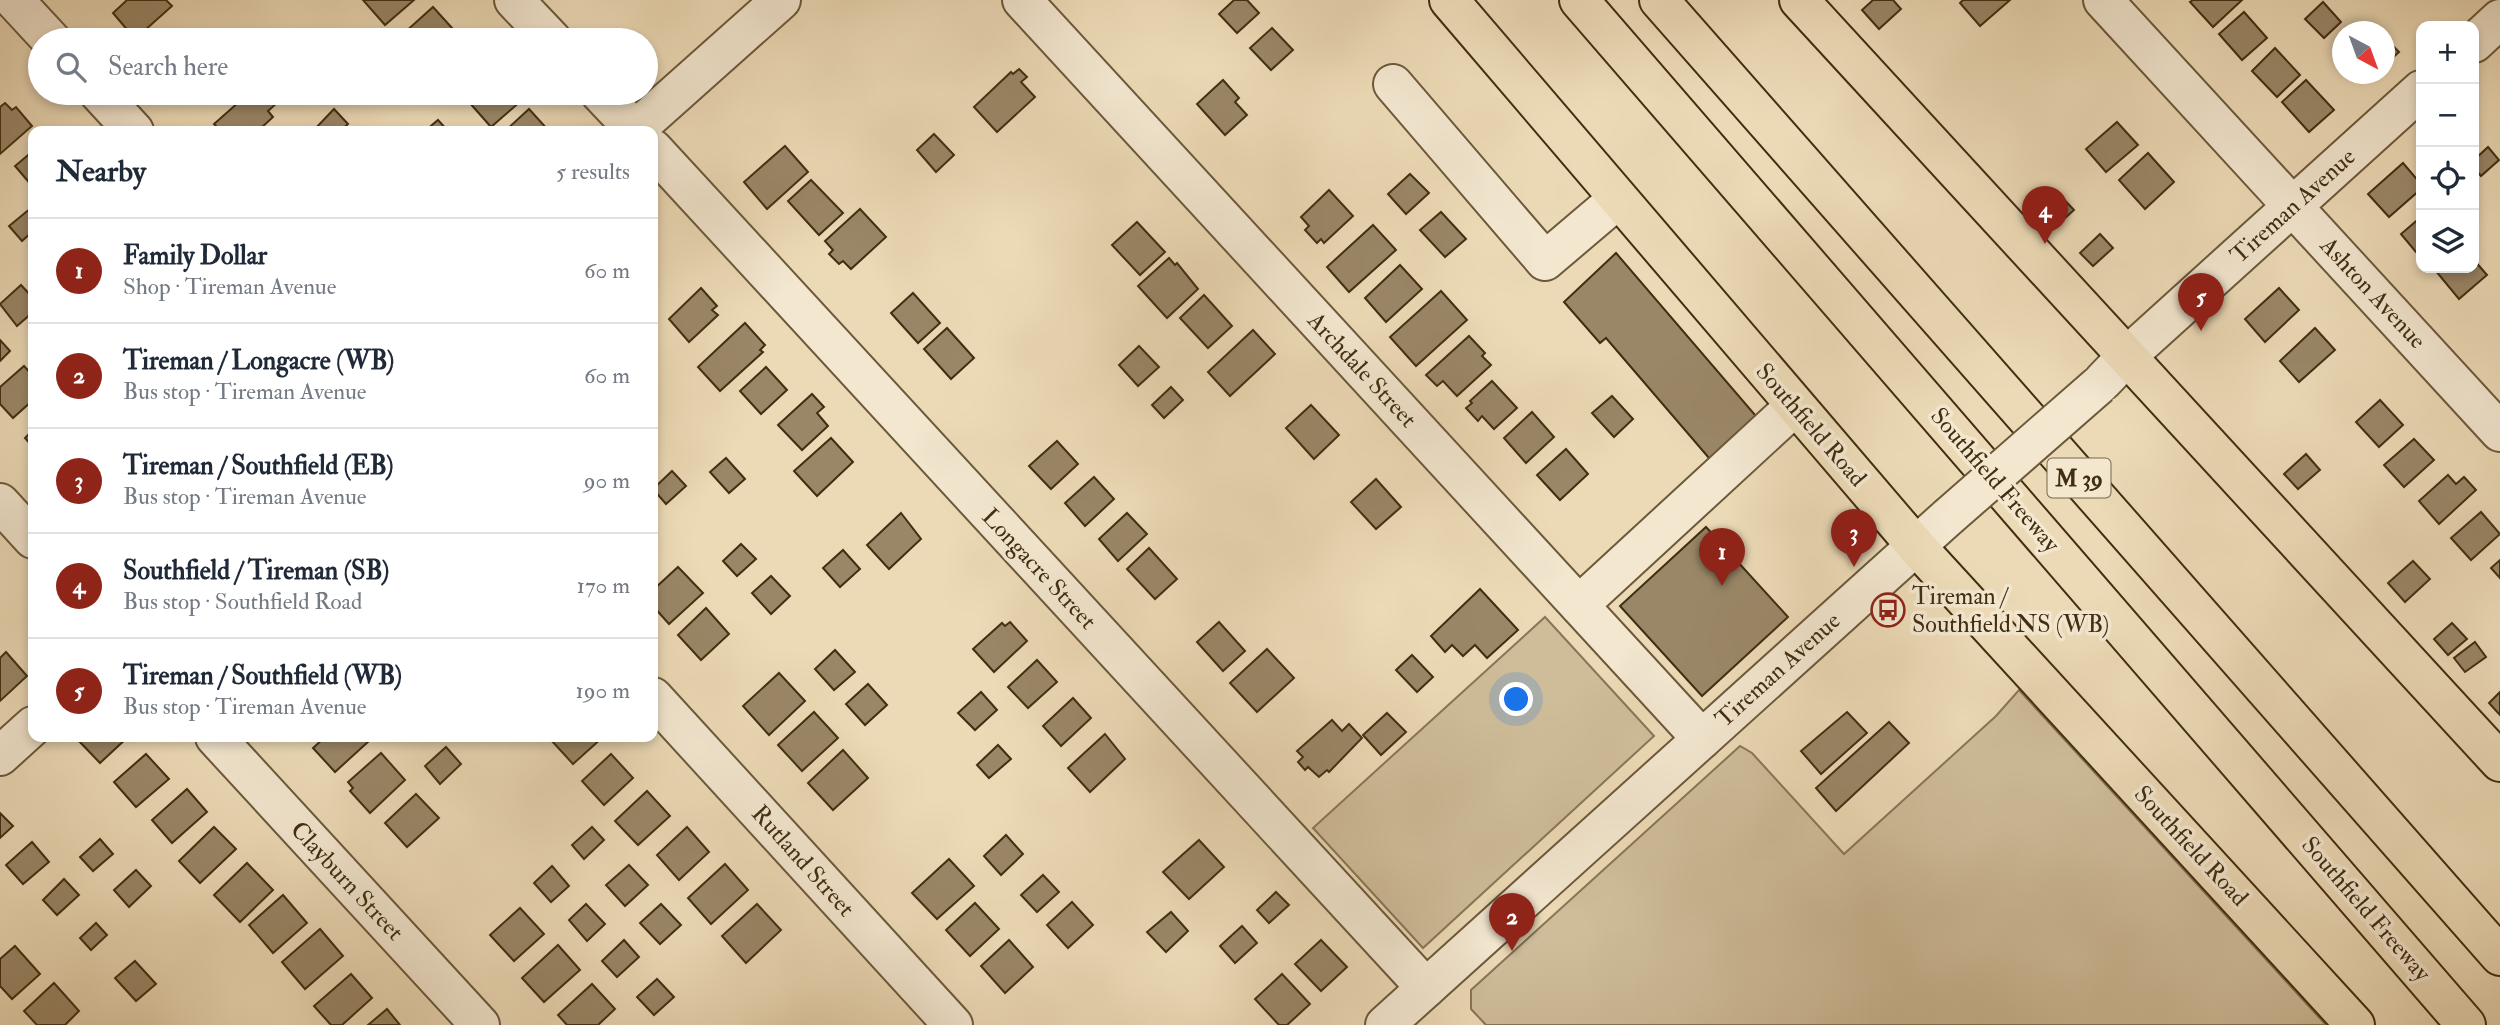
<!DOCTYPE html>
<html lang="en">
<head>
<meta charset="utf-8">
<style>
	:root { --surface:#fff; --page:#f2f2f3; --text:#1f2937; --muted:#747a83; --line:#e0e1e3; --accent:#8f2418 }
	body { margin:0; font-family:"IM FELL Double Pica",serif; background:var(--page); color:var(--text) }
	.controls { position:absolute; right:21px; top:21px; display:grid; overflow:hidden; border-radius:14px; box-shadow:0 4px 10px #0003 }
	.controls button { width:63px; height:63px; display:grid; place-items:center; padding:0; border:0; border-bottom:2px solid var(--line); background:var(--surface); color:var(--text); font:35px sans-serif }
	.compass { position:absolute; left:2332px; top:21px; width:63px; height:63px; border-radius:50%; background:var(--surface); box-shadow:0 4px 10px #0003; rotate:139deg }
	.you { position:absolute; left:1517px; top:700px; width:24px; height:24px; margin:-18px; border:5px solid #fff; border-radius:50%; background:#1a73e8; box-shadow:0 0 0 10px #1a73e833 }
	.badge { display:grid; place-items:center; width:46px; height:46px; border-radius:50%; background:var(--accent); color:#fff; font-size:23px; font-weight:700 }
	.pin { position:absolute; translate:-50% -58px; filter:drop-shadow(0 2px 4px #0008) }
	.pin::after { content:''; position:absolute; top:37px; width:24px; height:21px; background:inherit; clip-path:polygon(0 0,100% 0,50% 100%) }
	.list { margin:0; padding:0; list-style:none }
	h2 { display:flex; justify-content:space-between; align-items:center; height:91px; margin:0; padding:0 28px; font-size:30px }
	h2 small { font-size:23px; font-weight:400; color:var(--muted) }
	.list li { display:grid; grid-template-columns:46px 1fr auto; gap:21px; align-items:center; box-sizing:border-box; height:105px; padding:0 28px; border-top:2px solid var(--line) }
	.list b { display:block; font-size:26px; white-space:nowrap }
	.list p { margin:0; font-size:23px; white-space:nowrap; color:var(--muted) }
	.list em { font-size:23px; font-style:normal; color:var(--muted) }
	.icon { flex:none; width:38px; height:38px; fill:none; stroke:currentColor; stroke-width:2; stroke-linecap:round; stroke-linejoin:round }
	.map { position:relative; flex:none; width:2500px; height:1025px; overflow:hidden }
	.search { position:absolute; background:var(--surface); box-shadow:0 4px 10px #0003; left:28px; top:28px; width:630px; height:77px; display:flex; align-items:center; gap:18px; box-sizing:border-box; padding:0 24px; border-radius:38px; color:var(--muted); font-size:26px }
	.panel { position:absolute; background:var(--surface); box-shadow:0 4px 10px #0003; left:28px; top:126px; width:630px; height:616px; border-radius:14px }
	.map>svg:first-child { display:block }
	.green { fill:#cfbd9a; stroke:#887656; stroke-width:2 }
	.building { fill:#9a8767; stroke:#412e12; stroke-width:2 }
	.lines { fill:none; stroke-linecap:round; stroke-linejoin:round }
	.minor-casing { stroke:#6c593b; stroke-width:42 }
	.major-casing { stroke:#412e12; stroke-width:42 }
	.highway-casing { stroke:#412e12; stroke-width:42 }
	.minor { stroke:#f3e7d0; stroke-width:38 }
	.major { stroke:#ecdab6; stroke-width:38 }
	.highway { stroke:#ecdab6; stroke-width:38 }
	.minor-bridge-casing { stroke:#6c593b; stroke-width:42; stroke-linecap:butt }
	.minor-bridge { stroke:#f3e7d0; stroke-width:38 }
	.labels { text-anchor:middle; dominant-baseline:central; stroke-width:7; stroke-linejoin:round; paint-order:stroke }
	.shield { fill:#f3e7d0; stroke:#76664b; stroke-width:2 }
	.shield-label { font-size:23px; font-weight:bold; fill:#412e12 }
	.street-label { font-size:24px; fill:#412e12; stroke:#f3e7d0 }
	.poi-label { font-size:24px; fill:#412e12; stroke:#f3e7d0; text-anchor:start }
</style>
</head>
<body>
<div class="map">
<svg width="2500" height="1025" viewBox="0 0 2500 1025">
	<rect width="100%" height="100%" fill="#ecdab6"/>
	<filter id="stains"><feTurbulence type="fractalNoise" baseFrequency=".00286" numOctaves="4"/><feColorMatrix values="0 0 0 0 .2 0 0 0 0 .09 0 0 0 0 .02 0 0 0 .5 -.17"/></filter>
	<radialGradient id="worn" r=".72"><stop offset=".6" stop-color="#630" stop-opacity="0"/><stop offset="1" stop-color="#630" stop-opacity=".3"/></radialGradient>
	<g class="green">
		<path d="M1545,617L1654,736L1423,948L1313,828Z"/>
		<path d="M2019,690L2326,1025H1486L1471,1009V990L1740,746L1752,753L1844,854L1996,716Z"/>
	</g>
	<g class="building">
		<path d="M127,0H166L172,6L135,39L113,13Z"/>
		<path d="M363,0H414L385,25Z"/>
		<path d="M1234,0H1247L1259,13L1237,33L1219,14Z"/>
		<path d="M1873,0H1893L1901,9L1879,29L1862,10Z"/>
		<path d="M1963,0H2010L1980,26L1960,3Z"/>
		<path d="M2193,0H2242L2213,27L2190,2Z"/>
		<path d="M2323,2L2341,22L2324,38L2305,19Z"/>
		<path d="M433,7L452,28L438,40H410L404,33Z"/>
		<path d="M2244,12L2267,38L2242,60L2219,34Z"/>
		<path d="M1272,28L1293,50L1271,70L1250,48Z"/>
		<path d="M2384,37L2399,52L2388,62L2384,59Z"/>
		<path d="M2275,48L2300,75L2277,97L2252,71Z"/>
		<path d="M1019,69L1027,77L1021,82L1035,97L997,132L974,107L1011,72L1013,74Z"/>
		<path d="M1223,80L1239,98L1235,102L1247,115L1225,135L1197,104Z"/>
		<path d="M2306,80L2334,110L2309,132L2282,102Z"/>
		<path d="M249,93L257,100L266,93H270L278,102L268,111L273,117L259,130L260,131H221L214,124Z"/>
		<path d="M288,93H308L297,103Z"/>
		<path d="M480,93H514L521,101L491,127L469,102Z"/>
		<path d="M5,103L12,110L16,107L32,126L0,154V107Z"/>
		<path d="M334,109L348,124L340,131H313Z"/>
		<path d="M529,109L549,131H505Z"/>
		<path d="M438,120L448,131H425Z"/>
		<path d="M2117,122L2138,145L2106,172L2086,149Z"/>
		<path d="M934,134L954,155L936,172L917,150Z"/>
		<path d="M785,146L808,172L767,209L744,182Z"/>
		<path d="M2488,147L2499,160L2481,176L2474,168V160Z"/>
		<path d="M33,151V187L15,166Z"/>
		<path d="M2148,153L2174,182L2145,209L2119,180Z"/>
		<path d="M2403,163L2421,184V189L2389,217L2368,194Z"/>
		<path d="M1410,174L1429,193L1406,214L1388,194Z"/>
		<path d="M811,180L843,213L819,235L788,201Z"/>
		<path d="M1329,190L1353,216L1324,243L1321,239L1317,243L1305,230L1309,226L1301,217Z"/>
		<path d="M2055,190L2074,210L2054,228L2035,207Z"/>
		<path d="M31,208L33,231L22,241L9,226Z"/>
		<path d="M860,209L886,237L851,269L843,261L839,264L829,254L833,250L825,241Z"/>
		<path d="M1441,212L1466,239L1445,257L1420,230Z"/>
		<path d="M2421,217V258L2401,234Z"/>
		<path d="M1137,222L1165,252L1140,275L1112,245Z"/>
		<path d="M1373,225L1396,250L1349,292L1327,267Z"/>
		<path d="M2100,234L2113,248L2093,266L2080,253Z"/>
		<path d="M1616,253L1761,422L1715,465L1606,338L1600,343L1564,302Z"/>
		<path d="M1169,258L1175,265L1177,263L1198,289L1167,318L1138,286Z"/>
		<path d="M2474,260L2487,275L2459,299L2435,270L2438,268H2474Z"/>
		<path d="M1400,265L1422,289L1386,322L1365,298Z"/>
		<path d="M21,285L33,298V312L17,326L0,304Z"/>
		<path d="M701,288L717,306L712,310L718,315L689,342L669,319Z"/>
		<path d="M2279,288L2299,310L2265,342L2245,319Z"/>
		<path d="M1441,291L1467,320L1416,366L1390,337Z"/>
		<path d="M913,293L940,323L918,343L891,313Z"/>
		<path d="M1204,295L1232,326L1208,348L1180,318Z"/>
		<path d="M745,323L765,345L760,350L763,352L720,391L698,367Z"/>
		<path d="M947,328L974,358L951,379L924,349Z"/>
		<path d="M2315,328L2335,350L2299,382L2280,361Z"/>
		<path d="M1253,330L1275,354L1230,396L1208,372Z"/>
		<path d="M1469,336L1485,353L1482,356L1491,365L1457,396L1443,381L1437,386L1426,375Z"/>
		<path d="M0,340L10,351L0,361Z"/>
		<path d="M1139,346L1159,367L1138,386L1119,365Z"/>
		<path d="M24,366L33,376V400L13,418L0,404V387Z"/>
		<path d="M766,367L787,390L761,414L740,391Z"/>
		<path d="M1492,381L1517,408L1494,429L1482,416L1478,421L1466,408L1472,403L1470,401Z"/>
		<path d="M1171,387L1183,400L1164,418L1152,405Z"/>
		<path d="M812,394L824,407L817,413L828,426L802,450L778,425Z"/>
		<path d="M1612,396L1633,419L1614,437L1592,413Z"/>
		<path d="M2380,400L2403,425L2379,447L2356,422Z"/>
		<path d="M1311,405L1339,435L1314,459L1286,428Z"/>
		<path d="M1532,412L1554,437L1526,463L1504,438Z"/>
		<path d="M33,430V447L25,438Z"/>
		<path d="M831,438L853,462L817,496L794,471Z"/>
		<path d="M2414,439L2434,460L2404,487L2384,465Z"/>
		<path d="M1057,441L1078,464L1051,489L1029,466Z"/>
		<path d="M1566,449L1588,474L1560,500L1537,475Z"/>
		<path d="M2306,454L2320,470L2298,489L2284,474Z"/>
		<path d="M726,458L745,479L729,493L710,472Z"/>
		<path d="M672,471L686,486L666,504L653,489Z"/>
		<path d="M2448,475L2456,484L2464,477L2476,490L2439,524L2419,501Z"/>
		<path d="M1094,477L1114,499L1085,526L1065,503Z"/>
		<path d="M1376,479L1401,507L1376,529L1351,502Z"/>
		<path d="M2481,512L2500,534L2471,560L2451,538Z"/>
		<path d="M901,513L921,539L889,569L867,545Z"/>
		<path d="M1127,513L1147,534L1118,561L1099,539Z"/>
		<path d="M1706,527L1788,617L1702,696L1620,606Z"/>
		<path d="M741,544L756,559L737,576L723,561Z"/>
		<path d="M1149,548L1177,579L1155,599L1127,569Z"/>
		<path d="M843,550L860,569L840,587L823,568Z"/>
		<path d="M2500,560V578L2491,568Z"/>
		<path d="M2413,561L2430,579L2405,602L2388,583Z"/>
		<path d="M678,567L703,593L669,624L653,606V590Z"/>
		<path d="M771,576L790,596L771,614L752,593Z"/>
		<path d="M1480,589L1518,630L1487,658L1475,645L1463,656L1452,645L1445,652L1431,636Z"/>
		<path d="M706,608L729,634L701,660L678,635Z"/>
		<path d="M1010,622L1027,641L994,672L973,649L1002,623L1005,626Z"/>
		<path d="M1219,622L1245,651L1223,671L1197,642Z"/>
		<path d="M2452,623L2467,639L2448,655L2434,639Z"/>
		<path d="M2475,642L2486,657L2465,672L2454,658Z"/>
		<path d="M1267,649L1294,678L1257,712L1230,683Z"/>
		<path d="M835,650L855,672L834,690L815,669Z"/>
		<path d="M6,652L27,676L0,701V658Z"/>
		<path d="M1412,655L1433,677L1417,692L1396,670Z"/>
		<path d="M1037,660L1057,682L1028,708L1008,687Z"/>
		<path d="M779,673L805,701L769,735L743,706Z"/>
		<path d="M868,684L887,705L865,725L846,704Z"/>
		<path d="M981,692L997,710L975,730L958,713Z"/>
		<path d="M2500,692V715L2489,703Z"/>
		<path d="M1073,698L1091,718L1061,746L1043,726Z"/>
		<path d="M814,712L838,738L802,771L778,745Z"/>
		<path d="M1847,712L1867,733L1821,774L1801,751Z"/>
		<path d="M1387,713L1406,732L1381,755L1363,735Z"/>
		<path d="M1332,720L1342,731L1349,724L1362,738L1329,772L1327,770L1319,777L1308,767L1305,770L1298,762L1303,757L1297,751Z"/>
		<path d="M1889,722L1909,743L1836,811L1816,788Z"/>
		<path d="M1105,734L1125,759L1090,792L1068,768Z"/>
		<path d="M82,737H128L100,763L78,740Z"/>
		<path d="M325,737H365L369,741L335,772L313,748Z"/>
		<path d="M554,737H603L573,764L551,740Z"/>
		<path d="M998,745L1011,759L989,778L977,765Z"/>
		<path d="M446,747L461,764L440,784L425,766Z"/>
		<path d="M843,750L868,778L833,810L808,783Z"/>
		<path d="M381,753L405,780L370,813L350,791L353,788L348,782Z"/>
		<path d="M146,754L169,779L136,807L114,782Z"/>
		<path d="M611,754L633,778L604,805L582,781Z"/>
		<path d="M187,789L207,812L172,843L152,820Z"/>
		<path d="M647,791L670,816L638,845L615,821Z"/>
		<path d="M416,794L439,818L407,847L385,823Z"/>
		<path d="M0,813L13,826L0,838Z"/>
		<path d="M214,827L236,849L200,883L179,861Z"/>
		<path d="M592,827L604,840L584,859L572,845Z"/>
		<path d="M687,827L709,852L679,880L657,855Z"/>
		<path d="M1006,835L1023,854L1001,875L984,856Z"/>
		<path d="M100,839L113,854L93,871L80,857Z"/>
		<path d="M1199,840L1224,867L1189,899L1163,872Z"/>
		<path d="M32,842L49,862L23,884L6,865Z"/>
		<path d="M949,859L974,886L937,919L912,893Z"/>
		<path d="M247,863L273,890L240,922L214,895Z"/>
		<path d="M725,864L748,890L711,924L688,898Z"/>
		<path d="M629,865L648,885L625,906L606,885Z"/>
		<path d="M552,866L569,886L551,902L534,883Z"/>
		<path d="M136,870L151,886L129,907L114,890Z"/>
		<path d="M1043,875L1059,892L1037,912L1021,895Z"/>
		<path d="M64,879L79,895L57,915L43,900Z"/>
		<path d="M1276,892L1289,905L1269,923L1257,910Z"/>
		<path d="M283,895L307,923L273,953L249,925Z"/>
		<path d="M1072,902L1093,925L1068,948L1047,925Z"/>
		<path d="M975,903L999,929L970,956L946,930Z"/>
		<path d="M586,904L605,924L587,941L569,920Z"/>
		<path d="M661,904L681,925L660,944L640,923Z"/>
		<path d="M757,904L781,930L746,963L722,936Z"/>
		<path d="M520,908L544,934L514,961L490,935Z"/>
		<path d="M1171,912L1188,931L1166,952L1147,932Z"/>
		<path d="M96,923L107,935L91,950L80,938Z"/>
		<path d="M1242,926L1257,943L1235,963L1220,946Z"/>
		<path d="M320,929L343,956L305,989L282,962Z"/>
		<path d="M624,940L639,957L617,977L602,961Z"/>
		<path d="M1009,940L1033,967L1005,993L981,966Z"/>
		<path d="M1321,940L1347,967L1321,991L1295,964Z"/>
		<path d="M558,945L580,970L544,1002L522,978Z"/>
		<path d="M15,946L40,974L12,999L0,986V959Z"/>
		<path d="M135,961L156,984L136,1001L115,978Z"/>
		<path d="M351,974L372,998L342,1025H331L314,1006Z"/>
		<path d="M1282,974L1310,1004L1287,1025H1279L1255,999Z"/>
		<path d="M657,979L674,997L654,1015L637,997Z"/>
		<path d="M54,983L79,1011L65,1025H37L24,1011Z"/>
		<path d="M592,984L615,1009L598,1025H567L558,1015Z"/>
		<path d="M387,1009L400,1025H368Z"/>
	</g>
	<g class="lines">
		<defs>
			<g id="minor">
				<path d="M14,0L51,40"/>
				<path d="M514,0L552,40"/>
				<path d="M1022,0L1702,739"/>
				<path d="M2103,0L2500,432"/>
				<path d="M2474,43L2500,19"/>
				<path d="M1393,84L1545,261L1618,199"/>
				<path d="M99,93L134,131"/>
				<path d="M600,93L636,131"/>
				<path d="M634,131L781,0"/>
				<path d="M653,149L1426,988"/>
				<path d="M2103,381L2127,356L2421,90"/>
				<path d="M0,503L33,539"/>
				<path d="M1579,605L1795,406"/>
				<path d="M653,697L953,1025"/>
				<path d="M215,737L480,1025"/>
				<path d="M0,756L33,726"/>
				<path d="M1385,1025L1948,517"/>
			</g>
			<g id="major">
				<path d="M1449,0L1916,546L2355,1025"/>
				<path d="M1799,0L2500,762"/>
			</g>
			<g id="highway">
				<path d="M1579,0L2466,1025"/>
				<path d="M1659,0L2500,956"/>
			</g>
		</defs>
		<use href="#minor" class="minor-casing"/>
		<use href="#major" class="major-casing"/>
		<use href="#highway" class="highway-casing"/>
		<use href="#minor" class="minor"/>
		<use href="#major" class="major"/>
		<use href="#highway" class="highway"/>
		<defs>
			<path id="minor-bridge" d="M1948,517L2099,385"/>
		</defs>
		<use href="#minor-bridge" class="minor-bridge-casing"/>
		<use href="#minor-bridge" class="minor-bridge"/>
	</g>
	<defs>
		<symbol id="bus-ring" viewBox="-11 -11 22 22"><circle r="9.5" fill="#f3e7d0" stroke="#8f2418" stroke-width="1.5"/><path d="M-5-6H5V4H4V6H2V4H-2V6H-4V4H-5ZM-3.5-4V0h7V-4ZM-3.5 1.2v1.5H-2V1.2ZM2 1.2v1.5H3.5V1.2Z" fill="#8f2418"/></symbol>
	</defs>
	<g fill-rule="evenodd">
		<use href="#bus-ring" x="1869" y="591" width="38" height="38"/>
	</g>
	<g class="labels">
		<rect class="shield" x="2047.5" y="458.5" width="63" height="39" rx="5"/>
		<g class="shield-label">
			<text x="2079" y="478">M 39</text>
		</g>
		<g class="street-label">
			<text transform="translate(2293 206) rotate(-42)">Tireman Avenue</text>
			<text transform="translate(2373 293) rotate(47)">Ashton Avenue</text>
			<text transform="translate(1362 370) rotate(47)">Archdale Street</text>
			<text transform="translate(1811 425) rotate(49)">Southfield Road</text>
			<text transform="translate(1995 480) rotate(49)">Southfield Freeway</text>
			<text transform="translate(1039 569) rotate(47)">Longacre Street</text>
			<text transform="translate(1778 670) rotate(-42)">Tireman Avenue</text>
			<text transform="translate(2191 846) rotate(47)">Southfield Road</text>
			<text transform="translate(803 861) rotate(48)">Rutland Street</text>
			<text transform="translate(347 881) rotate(47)">Clayburn Street</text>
			<text transform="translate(2366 909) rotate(49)">Southfield Freeway</text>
		</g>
		<g class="poi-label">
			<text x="1912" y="596">Tireman /<tspan x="1912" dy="28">Southfield NS (WB)</tspan></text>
		</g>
	</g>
	<rect width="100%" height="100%" filter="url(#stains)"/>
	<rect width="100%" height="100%" fill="url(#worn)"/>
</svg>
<div class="controls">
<button>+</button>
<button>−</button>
<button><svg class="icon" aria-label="locate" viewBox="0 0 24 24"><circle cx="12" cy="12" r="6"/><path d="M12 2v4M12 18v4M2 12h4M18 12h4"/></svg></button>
<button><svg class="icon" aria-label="layers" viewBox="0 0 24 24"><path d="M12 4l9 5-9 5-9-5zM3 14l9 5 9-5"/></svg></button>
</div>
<svg class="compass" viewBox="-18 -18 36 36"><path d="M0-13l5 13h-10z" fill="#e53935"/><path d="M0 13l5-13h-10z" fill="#747a83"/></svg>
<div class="you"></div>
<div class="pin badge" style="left:1722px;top:586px">1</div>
<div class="pin badge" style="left:1512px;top:951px">2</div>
<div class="pin badge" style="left:1854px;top:567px">3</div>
<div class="pin badge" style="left:2045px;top:244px">4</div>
<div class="pin badge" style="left:2201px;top:331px">5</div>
<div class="search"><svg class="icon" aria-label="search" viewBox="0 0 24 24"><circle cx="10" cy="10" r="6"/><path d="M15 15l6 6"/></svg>Search here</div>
<section class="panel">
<h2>Nearby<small>5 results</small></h2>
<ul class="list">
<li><span class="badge">1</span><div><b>Family Dollar</b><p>Shop · Tireman Avenue</p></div><em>60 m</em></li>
<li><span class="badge">2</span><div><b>Tireman / Longacre (WB)</b><p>Bus stop · Tireman Avenue</p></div><em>60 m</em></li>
<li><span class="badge">3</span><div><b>Tireman / Southfield (EB)</b><p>Bus stop · Tireman Avenue</p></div><em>90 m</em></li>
<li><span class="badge">4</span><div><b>Southfield / Tireman (SB)</b><p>Bus stop · Southfield Road</p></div><em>170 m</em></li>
<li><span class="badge">5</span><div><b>Tireman / Southfield (WB)</b><p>Bus stop · Tireman Avenue</p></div><em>190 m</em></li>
</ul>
</section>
</div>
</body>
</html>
